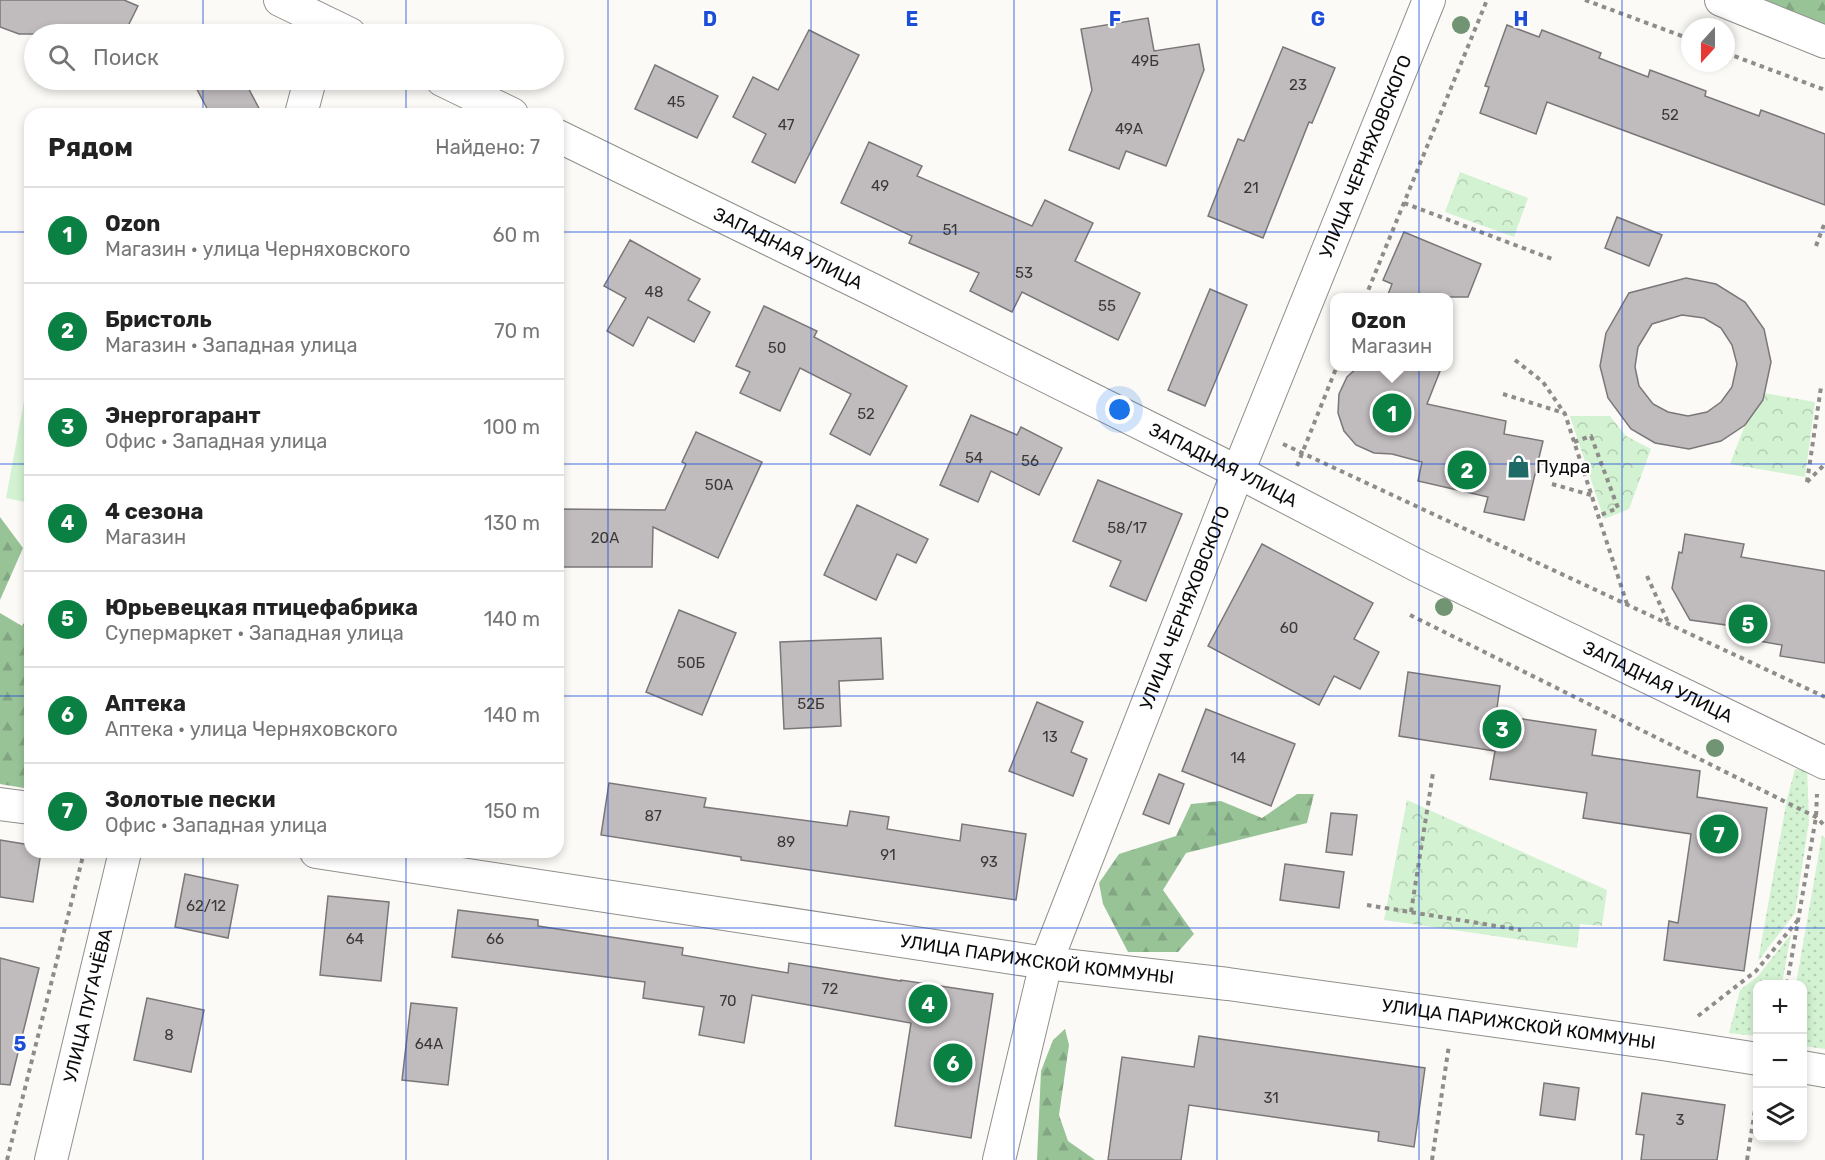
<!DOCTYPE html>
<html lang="ru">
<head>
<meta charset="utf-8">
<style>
	:root { --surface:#fff; --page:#f2f2f2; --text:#222; --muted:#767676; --line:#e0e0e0; --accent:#0b8043 }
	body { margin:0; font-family:Rubik,sans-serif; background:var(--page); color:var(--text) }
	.controls { position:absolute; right:18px; bottom:18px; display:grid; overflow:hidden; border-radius:12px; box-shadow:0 3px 9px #0003 }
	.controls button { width:54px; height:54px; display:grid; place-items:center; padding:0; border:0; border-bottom:2px solid var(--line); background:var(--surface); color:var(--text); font:30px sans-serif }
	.compass { position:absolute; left:1681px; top:18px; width:54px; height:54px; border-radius:50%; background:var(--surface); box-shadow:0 3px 9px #0003; rotate:201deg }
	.you { position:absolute; left:1120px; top:410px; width:21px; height:21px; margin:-15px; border:4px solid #fff; border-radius:50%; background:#1a73e8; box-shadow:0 0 0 9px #1a73e833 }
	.badge { display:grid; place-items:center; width:39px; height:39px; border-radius:50%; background:var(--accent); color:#fff; font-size:20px; font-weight:700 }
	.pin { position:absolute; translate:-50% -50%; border:3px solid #fff; box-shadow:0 2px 6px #0006 }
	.popup { position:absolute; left:1330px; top:293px; width:123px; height:78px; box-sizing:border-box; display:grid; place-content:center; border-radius:12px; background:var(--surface); filter:drop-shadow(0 2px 4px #0005); font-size:20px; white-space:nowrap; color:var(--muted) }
	.popup b { font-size:22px; color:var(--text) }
	.popup::after { content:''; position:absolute; left:50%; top:100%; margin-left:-12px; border:12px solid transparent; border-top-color:var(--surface) }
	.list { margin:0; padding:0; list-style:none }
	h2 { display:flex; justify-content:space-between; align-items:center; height:78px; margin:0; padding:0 24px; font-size:26px }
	h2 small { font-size:20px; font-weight:400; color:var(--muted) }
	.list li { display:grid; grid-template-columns:39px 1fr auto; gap:18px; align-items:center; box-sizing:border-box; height:96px; padding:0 24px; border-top:2px solid var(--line) }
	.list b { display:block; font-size:22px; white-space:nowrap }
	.list p { margin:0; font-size:20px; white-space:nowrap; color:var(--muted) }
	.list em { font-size:20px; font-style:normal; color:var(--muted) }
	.icon { flex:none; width:33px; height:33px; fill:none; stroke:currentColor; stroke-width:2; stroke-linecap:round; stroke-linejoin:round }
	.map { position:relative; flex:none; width:1825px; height:1160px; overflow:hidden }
	.search { position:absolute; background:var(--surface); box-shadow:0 3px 9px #0003; left:24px; top:24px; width:540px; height:66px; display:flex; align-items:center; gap:15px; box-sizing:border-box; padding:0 21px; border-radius:33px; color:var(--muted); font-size:22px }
	.panel { position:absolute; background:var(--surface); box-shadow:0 3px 9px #0003; left:24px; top:108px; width:540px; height:750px; border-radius:18px }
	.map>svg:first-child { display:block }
	.grass { fill:url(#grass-dots) }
	.forest { fill:url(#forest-firs) }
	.park { fill:url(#park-crowns) }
	.pitch { fill:#d3f2d2 }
	.building { fill:#c0bbbd; stroke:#7b7779; stroke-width:1.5; fill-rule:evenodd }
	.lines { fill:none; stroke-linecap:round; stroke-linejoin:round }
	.street-casing { stroke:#908f8b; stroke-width:34 }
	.path { stroke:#8f8d8a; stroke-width:4; stroke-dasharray:4.5 4.5; stroke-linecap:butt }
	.street { stroke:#fff; stroke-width:32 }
	.tree { fill:#719472 }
	.grid { fill:none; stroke:#1d4ed8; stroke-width:1.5; stroke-opacity:0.55 }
	.labels { text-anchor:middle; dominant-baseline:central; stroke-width:4.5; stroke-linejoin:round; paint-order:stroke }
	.number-label { font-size:15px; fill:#3a3838 }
	.street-label { font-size:18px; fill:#0d0c0b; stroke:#fff }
	.poi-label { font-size:18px; fill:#0d0c0b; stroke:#fff; text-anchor:start }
	.grid-label { font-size:20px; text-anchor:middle; font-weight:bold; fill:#1d4ed8; stroke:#fff; stroke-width:4.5; stroke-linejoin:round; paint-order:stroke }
</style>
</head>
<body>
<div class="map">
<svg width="1825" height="1160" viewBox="0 0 1825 1160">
	<defs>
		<pattern id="grass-dots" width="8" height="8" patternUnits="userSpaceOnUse" patternTransform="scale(1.5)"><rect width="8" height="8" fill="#d3f2d2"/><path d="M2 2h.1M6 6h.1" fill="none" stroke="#b4ceb3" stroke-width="1.8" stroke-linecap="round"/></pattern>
		<pattern id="forest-firs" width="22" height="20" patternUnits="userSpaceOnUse" patternTransform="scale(1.5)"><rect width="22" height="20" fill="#98c397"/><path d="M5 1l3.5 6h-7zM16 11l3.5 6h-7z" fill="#82a681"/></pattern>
		<pattern id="park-crowns" width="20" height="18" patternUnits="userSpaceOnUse" patternTransform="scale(1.5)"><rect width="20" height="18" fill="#d3f2d2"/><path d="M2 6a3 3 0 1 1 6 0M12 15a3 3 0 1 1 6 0" fill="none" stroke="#b4ceb3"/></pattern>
	</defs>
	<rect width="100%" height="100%" fill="#fcfaf6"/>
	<g class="grass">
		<path d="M1807,768L1809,821L1795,913L1758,961L1787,799L1795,769Z"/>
		<path d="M1822,835L1825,838V1049L1803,1046L1802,984H1796Z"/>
		<path d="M1791,934L1782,984H1758L1757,1036L1729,1033L1740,990L1758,976Z"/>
	</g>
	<g class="forest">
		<path d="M1743,0H1825V31Z"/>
		<path d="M0,517L23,548L0,600Z"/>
		<path d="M0,613L22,626L30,614V789L0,784Z"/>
		<path d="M1297,794H1314L1307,823L1186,853L1163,890L1194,934L1178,952H1128L1103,904L1099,883L1119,854L1176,836L1191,804L1221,801L1262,818Z"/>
		<path d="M1065,1029L1069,1045L1059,1115L1068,1141L1095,1160H1037L1041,1071L1053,1040Z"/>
	</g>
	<g class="park">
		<path d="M1460,172L1528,198L1514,237L1445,212Z"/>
		<path d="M1764,393L1815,402L1805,477L1730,464L1745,425Z"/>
		<path d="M1570,416H1610L1626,436L1651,449L1629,509L1604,519Z"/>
		<path d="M1407,800L1607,890L1602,926L1580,924L1577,948L1384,920Z"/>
	</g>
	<path class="pitch" d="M30,369V503L6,498Z"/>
	<g class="building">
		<path d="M0,0H124L138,6L124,34H19L0,27Z"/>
		<path d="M1148,18L1154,51L1199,44L1204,70L1166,166L1126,151L1119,169L1069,150L1092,90L1081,29Z"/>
		<path d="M1507,25L1539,37L1542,30L1601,53L1599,58L1648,77L1650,70L1706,91L1705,96L1759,116L1761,110L1825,134V205L1547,102L1536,134L1480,113L1489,87L1485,86Z"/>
		<path d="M809,30L859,55L795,183L752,162L766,134L733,117L753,77L778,90Z"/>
		<path d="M1283,47L1335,68L1312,123L1309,122L1263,238L1208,216L1238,139L1244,141Z"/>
		<path d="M655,65L718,96L697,138L635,109Z"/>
		<path d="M192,80H244L262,114H210Z"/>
		<path d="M869,142L922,166L917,176L1032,226L1045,200L1093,223L1075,261L1140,293L1118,340L1022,292L1012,312L970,291L979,273L909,243L912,236L841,203Z"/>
		<path d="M1617,217L1662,235L1649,266L1605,248Z"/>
		<path d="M1404,232L1481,264L1468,297H1387L1392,284L1383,280Z"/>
		<path d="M630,240L700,279L688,300L710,312L694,342L648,317L633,346L607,331L626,298L604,286Z"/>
		<path d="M1686,278L1716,284L1745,302L1764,329L1771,362L1763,400L1745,425L1721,441L1689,449L1655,443L1631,429L1608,398L1600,366L1606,333L1629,293ZM1682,315L1704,318L1721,328L1732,345L1737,364L1732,387L1721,402L1707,412L1688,416L1668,412L1653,404L1639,386L1635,367L1638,347L1652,324Z"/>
		<path d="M1210,289L1247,305L1205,406L1168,390Z"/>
		<path d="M764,306L817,331L814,337L907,386L870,455L830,434L851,394L800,368L780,411L740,393L750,372L736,366Z"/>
		<path d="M1359,366H1442L1427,404L1506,421L1504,434L1543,441L1524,520L1484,512L1488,497L1418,481L1422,462L1392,454L1374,453L1356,445L1344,431L1338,413L1339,394L1347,377Z"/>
		<path d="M971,415L1017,435L1021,427L1062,448L1039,495L991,471L978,502L940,485Z"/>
		<path d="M696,432L762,462L718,558L653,527L652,567H558V509L665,510L686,464L682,462Z"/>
		<path d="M1098,480L1182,514L1146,601L1110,586L1121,561L1073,541Z"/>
		<path d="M857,505L928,539L916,563L897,554L876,600L824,575Z"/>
		<path d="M1685,534L1744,544L1741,557L1825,571V663L1780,656L1782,645L1731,636L1733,626L1690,620L1672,588L1679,552L1682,553Z"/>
		<path d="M1262,544L1373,603L1354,639L1379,652L1360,689L1334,676L1319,705L1208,646Z"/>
		<path d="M679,610L736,633L702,715L646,692Z"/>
		<path d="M881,638L883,679L839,681L841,726L784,729L780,642Z"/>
		<path d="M1408,672L1500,686L1496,715L1596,730L1592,755L1700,771L1697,797L1767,808L1744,971L1664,960L1669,921L1678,923L1691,834L1583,818L1587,793L1490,779L1495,751L1399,736Z"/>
		<path d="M1037,702L1083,722L1071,752L1087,759L1073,796L1009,771Z"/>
		<path d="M1206,709L1295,744L1271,806L1182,771Z"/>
		<path d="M1159,774L1184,784L1169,824L1143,814Z"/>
		<path d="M609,783L706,798L704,807L847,826L850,811L889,817L887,829L960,841L962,824L1026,834L1016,900L741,860V857L601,835Z"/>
		<path d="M1331,813L1357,815L1352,855L1326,852Z"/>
		<path d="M0,840L30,845V852H41L33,902L0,897Z"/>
		<path d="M1285,864L1344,872L1339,908L1280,900Z"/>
		<path d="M185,874L238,885L228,938L175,927Z"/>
		<path d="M328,896L389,902L381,981L320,975Z"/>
		<path d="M458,910L538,920V926L683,948L682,955L788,973L789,963L901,981V980L993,994L971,1138L895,1126L911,1023L752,995L744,1043L699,1035L704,1007L643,998L645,982L452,957Z"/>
		<path d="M0,958L39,968L10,1085L0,1084Z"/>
		<path d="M147,998L204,1010L191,1072L134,1060Z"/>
		<path d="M411,1003L457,1008L448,1085L402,1080Z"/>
		<path d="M1199,1036L1425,1068L1414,1147L1378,1141L1379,1132L1189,1105L1181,1160H1108L1122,1057L1194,1067Z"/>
		<path d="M1544,1083L1579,1088L1575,1120L1540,1115Z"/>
		<path d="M1642,1093L1725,1105L1717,1160H1641L1644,1135L1636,1134Z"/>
	</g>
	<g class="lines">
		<defs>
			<g id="street">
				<path d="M280,0L350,34"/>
				<path d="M1721,0L1825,42"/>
				<path d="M442,80L512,114"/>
				<path d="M301,114L310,80"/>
				<path id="s1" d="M558,136L873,290L1238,472L1420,567L1825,763"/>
				<path d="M0,804L30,808"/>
				<path id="s2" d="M316,852L1046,963L1228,984L1662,1044L1758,1059"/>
				<path d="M1802,1067L1825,1071"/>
				<path id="s3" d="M51,1160L125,852"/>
				<path id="s4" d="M999,1160L1046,963L1238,472L1429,0"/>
			</g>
		</defs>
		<use href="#street" class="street-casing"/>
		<g class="path">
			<path d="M1585,0L1690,39"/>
			<path d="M1726,53L1825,90"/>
			<path d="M1404,203L1552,259"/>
			<path d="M1816,246L1825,222"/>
			<path d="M1365,298L1487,0"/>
			<path d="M1515,360L1543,382L1565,414L1627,604"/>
			<path d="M1503,394L1564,413"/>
			<path d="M1574,442L1591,436L1618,508L1598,516"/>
			<path d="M1283,444L1825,697"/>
			<path d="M1297,466L1337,366"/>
			<path d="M1807,482L1821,387"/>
			<path d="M1807,482L1825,464"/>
			<path d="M1552,484L1591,495"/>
			<path d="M1647,576L1668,622"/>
			<path d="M1410,615L1816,817L1825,826"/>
			<path d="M1367,905L1521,930"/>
			<path d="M1411,912L1433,773"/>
			<path d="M1787,984L1816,817L1817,794"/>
			<path d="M1698,1016L1756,971L1798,920"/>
			<path d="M7,1160L84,852"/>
			<path d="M1432,1160L1449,1045"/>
			<path d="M1747,1160L1758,1091"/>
		</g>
		<use href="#street" class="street"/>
	</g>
	<g class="tree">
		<circle cx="1461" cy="25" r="9"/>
		<circle cx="1444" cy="607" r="9"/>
		<circle cx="1715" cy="748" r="9"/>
	</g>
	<path class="grid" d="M203,0V34M406,0V34M608,0V1160M811,0V1160M1014,0V1160M1217,0V1160M1419,0V1160M1622,0V1160M203,80V114M406,80V114M0,232H30M558,232H1825M0,464H30M558,464H1825M0,696H30M558,696H1825M203,852V1160M406,852V1160M0,928H1825"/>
	<defs>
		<symbol id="shop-bare" viewBox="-9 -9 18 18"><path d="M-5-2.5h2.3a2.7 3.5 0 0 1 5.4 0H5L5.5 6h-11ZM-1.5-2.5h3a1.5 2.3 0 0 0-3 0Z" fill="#1f6a67" stroke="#fff" stroke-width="2.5" paint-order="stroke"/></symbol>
	</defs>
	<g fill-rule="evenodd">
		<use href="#shop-bare" x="1502" y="450" width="33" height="33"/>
	</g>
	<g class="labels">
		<g class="number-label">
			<text x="1145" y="61">49Б</text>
			<text x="1298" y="85">23</text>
			<text x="676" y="102">45</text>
			<text x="1670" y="115">52</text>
			<text x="786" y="125">47</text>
			<text x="1129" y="129">49А</text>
			<text x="880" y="186">49</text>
			<text x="1251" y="188">21</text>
			<text x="950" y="230">51</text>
			<text x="1024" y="273">53</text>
			<text x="654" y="292">48</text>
			<text x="1107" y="306">55</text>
			<text x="777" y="348">50</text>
			<text x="866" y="414">52</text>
			<text x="974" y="458">54</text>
			<text x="1030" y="461">56</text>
			<text x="719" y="485">50А</text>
			<text x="1127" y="528">58/17</text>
			<text x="605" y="538">20А</text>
			<text x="1289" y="628">60</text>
			<text x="691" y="663">50Б</text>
			<text x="811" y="704">52Б</text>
			<text x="1050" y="737">13</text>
			<text x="1238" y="758">14</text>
			<text x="653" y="816">87</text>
			<text x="786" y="842">89</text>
			<text x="888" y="855">91</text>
			<text x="989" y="862">93</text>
			<text x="206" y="906">62/12</text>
			<text x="355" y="939">64</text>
			<text x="495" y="939">66</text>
			<text x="830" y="989">72</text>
			<text x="728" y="1001">70</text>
			<text x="169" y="1035">8</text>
			<text x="429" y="1044">64А</text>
			<text x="1271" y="1098">31</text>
			<text x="1680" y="1120">3</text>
		</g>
		<g class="street-label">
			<text stroke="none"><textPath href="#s4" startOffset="1070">УЛИЦА ЧЕРНЯХОВСКОГО</textPath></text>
			<text stroke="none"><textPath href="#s1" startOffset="256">ЗАПАДНАЯ УЛИЦА</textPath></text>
			<text stroke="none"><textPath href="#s1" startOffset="742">ЗАПАДНАЯ УЛИЦА</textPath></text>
			<text stroke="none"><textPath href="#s4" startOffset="584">УЛИЦА ЧЕРНЯХОВСКОГО</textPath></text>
			<text stroke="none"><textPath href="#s1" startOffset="1228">ЗАПАДНАЯ УЛИЦА</textPath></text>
			<text stroke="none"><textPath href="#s2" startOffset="729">УЛИЦА ПАРИЖСКОЙ КОММУНЫ</textPath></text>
			<text stroke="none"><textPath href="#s3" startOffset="159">УЛИЦА ПУГАЧЁВА</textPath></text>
			<text stroke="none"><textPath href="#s2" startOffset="1215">УЛИЦА ПАРИЖСКОЙ КОММУНЫ</textPath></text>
		</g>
		<g class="poi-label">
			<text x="1536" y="467">Пудра</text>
		</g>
	</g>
	<g class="grid-label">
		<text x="710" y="26">D</text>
		<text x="912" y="26">E</text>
		<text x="1115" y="26">F</text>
		<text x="1318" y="26">G</text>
		<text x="1521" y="26">H</text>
		<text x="20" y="1051">5</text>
	</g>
</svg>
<div class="controls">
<button>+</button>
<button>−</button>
<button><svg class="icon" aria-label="layers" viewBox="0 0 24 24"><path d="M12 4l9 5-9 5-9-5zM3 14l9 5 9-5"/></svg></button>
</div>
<svg class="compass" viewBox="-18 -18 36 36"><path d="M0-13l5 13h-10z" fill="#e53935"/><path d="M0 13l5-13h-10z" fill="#767676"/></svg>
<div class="you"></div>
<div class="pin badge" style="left:1392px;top:413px">1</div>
<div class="popup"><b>Ozon</b>Магазин</div>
<div class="pin badge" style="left:1467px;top:470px">2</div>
<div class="pin badge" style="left:1502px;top:729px">3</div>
<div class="pin badge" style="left:928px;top:1004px">4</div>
<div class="pin badge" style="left:1748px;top:624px">5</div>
<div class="pin badge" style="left:953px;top:1063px">6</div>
<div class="pin badge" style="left:1719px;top:834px">7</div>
<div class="search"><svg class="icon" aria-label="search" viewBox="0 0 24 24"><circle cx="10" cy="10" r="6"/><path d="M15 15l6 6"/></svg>Поиск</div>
<section class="panel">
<h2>Рядом<small>Найдено: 7</small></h2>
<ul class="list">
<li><span class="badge">1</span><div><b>Ozon</b><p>Магазин · улица Черняховского</p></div><em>60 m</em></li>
<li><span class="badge">2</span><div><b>Бристоль</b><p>Магазин · Западная улица</p></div><em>70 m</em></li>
<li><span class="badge">3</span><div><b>Энергогарант</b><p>Офис · Западная улица</p></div><em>100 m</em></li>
<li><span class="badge">4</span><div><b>4 сезона</b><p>Магазин</p></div><em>130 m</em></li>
<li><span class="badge">5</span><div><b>Юрьевецкая птицефабрика</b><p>Супермаркет · Западная улица</p></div><em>140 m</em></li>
<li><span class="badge">6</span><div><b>Аптека</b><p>Аптека · улица Черняховского</p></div><em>140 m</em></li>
<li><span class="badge">7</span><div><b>Золотые пески</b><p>Офис · Западная улица</p></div><em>150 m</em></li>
</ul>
</section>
</div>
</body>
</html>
